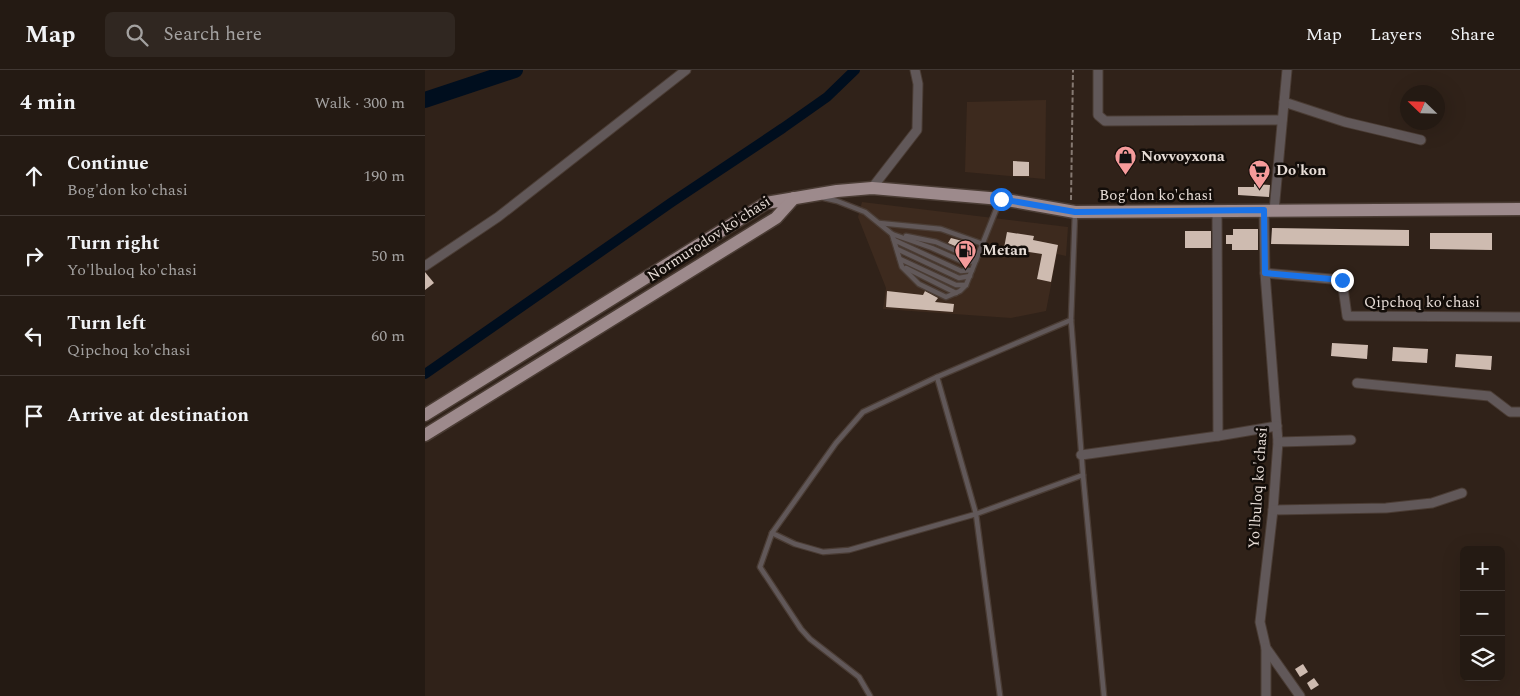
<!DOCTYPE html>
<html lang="en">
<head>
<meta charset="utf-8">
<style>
	:root { --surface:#241a13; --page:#302721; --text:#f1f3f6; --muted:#a3a1a0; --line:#413833 }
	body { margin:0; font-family:Spectral,serif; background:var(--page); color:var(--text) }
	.controls { position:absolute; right:15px; bottom:15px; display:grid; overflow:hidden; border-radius:8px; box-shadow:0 5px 20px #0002 }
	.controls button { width:45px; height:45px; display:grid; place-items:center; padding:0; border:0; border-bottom:1px solid var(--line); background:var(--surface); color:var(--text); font:25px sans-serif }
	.compass { position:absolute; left:975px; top:15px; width:45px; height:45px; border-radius:50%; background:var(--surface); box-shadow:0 5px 20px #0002; rotate:293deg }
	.stop { position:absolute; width:15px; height:15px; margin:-11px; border:4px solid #1a73e8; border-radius:50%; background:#fff }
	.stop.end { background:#1a73e8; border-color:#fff; box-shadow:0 1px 5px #0008 }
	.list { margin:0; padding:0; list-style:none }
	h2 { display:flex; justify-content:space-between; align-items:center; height:65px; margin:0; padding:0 20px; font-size:21px }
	h2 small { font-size:16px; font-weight:400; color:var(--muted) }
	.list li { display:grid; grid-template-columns:32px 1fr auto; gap:15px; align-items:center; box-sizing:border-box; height:80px; padding:0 20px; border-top:1px solid var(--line) }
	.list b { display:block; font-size:19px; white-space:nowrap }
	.list p { margin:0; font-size:16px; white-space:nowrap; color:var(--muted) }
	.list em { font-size:16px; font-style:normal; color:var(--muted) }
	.icon { flex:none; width:28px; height:28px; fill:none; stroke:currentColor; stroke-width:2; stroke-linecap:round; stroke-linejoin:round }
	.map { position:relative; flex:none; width:1095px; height:626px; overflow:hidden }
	header { display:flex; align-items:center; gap:30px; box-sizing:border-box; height:70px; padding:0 25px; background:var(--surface); border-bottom:1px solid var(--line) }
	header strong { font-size:24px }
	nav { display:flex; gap:28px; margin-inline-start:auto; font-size:18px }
	.search { width:350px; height:45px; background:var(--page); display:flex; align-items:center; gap:12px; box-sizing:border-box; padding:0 18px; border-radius:8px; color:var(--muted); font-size:19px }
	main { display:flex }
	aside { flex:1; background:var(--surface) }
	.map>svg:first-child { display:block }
	.built { fill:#3d2a1e }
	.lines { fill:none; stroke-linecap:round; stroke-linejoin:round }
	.canal { stroke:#000e1e; stroke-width:10 }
	.river { stroke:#000e1e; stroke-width:16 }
	.building { fill:#cebbb0 }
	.lane-casing { stroke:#4a3c34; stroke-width:7 }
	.street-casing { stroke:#4a3c34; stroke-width:11 }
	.primary-casing { stroke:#4a3c34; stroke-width:15 }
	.path { stroke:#857971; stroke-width:2; stroke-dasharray:5 2.5; stroke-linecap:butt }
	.lane { stroke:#615859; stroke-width:4.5 }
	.street { stroke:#615859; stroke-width:9 }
	.primary { stroke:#9d8a8c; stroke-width:12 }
	.route { stroke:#1a73e8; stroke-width:6 }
	.labels { text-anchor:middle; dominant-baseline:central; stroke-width:5; stroke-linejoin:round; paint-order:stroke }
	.poi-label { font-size:15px; font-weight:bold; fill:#e7ddd7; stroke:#130d09; text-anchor:start }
	.street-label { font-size:15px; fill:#e7ddd7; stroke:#130d09 }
</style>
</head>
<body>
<header>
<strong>Map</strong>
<div class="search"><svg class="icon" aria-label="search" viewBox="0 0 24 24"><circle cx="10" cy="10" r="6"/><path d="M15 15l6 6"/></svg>Search here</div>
<nav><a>Map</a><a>Layers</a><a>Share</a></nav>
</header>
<main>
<aside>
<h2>4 min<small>Walk · 300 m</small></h2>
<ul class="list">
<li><svg class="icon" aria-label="ahead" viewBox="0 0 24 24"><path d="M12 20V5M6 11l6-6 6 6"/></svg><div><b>Continue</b><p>Bog'don ko'chasi</p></div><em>190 m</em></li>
<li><svg class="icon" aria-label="right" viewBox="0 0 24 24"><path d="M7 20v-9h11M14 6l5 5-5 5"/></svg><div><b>Turn right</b><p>Yo'lbuloq ko'chasi</p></div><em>50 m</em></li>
<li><svg class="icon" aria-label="left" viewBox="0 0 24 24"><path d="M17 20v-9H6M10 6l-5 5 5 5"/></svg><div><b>Turn left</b><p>Qipchoq ko'chasi</p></div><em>60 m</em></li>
<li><svg class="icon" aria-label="arrive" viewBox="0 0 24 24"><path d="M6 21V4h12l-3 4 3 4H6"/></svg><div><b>Arrive at destination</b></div></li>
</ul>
</aside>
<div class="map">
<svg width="1095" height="626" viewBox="0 0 1095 626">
	<rect width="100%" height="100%" fill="#302219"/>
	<g class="built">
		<path d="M621,30L620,109L540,102L542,32Z"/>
		<path d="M437,132L643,157L641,186L632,184L621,241L586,248L458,239L461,218L433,147Z"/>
	</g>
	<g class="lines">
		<path class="canal" d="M0,304L247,132L358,58L402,27L430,0"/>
		<path class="river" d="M0,30L90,0"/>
	</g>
	<g class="building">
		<path d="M588,91L604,92V106H588Z"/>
		<path d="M829,114L845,115L844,127L813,125V117H829Z"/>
		<path d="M847,158L984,160V176L846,174Z"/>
		<path d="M808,159H833V180H807V174H801V165H808Z"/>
		<rect x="760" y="161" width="26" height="17"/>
		<path d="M582,162L609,166L608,170L633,175L626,212L612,209L617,184L579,178Z"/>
		<path d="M1005,163H1067V180L1005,179Z"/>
		<path d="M526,168L541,172L537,179L523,173Z"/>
		<path d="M0,202L9,213L0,220Z"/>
		<path d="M462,221L498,225L500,221L513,228L510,232L529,234L528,242L461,237Z"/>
		<path d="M907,273L943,275L942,289L906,286Z"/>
		<path d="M968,277L1003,279L1002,293L967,291Z"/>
		<path d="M1031,284L1067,286L1066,300L1030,297Z"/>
		<path d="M878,594L883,602L875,607L870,599Z"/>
		<path d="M889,608L894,615L886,620L882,613Z"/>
	</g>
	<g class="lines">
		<defs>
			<g id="lane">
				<path d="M399,128L412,131L440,142L467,164L507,178L541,193L551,190"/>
				<path d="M650,143L646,250L658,405L679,626"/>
				<path d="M454,153L516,159L558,174"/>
				<path d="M467,164L477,197L494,214L521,227L535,221L541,215L575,130"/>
				<path d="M481,166L511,172L543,186L554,183"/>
				<path d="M469,170L536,201L547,200"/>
				<path d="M472,179L534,208L545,206"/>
				<path d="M475,189L531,215H541"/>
				<path d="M481,198L531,223"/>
				<path d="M512,307L551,444L575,626"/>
				<path d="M347,463L370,474L398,482L424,480L551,444L658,405"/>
				<path d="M445,626L434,607L385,569L376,559L335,497L347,463L411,373L438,342L512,307L646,250"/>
			</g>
			<g id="street">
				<path d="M673,0V45L680,51L857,50"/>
				<path d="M859,32L920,52L996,70"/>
				<path d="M447,118L492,60L493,14L490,0"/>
				<path d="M839,140L840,203L853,372L848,440L835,552L841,578L875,626"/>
				<path d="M792,141L793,366"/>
				<path d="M849,141L862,0"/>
				<path d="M0,196L73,147L261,0"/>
				<path d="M840,203L917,210L922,246L1095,247"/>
				<path d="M932,313L1064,326L1085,342H1095"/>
				<path d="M853,372L926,370"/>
				<path d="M656,385L793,366L852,356"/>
				<path d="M848,440L961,438L1007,433L1037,423"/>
				<path d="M841,626V578"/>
			</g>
			<g id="primary">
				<path d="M0,345L341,133L412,121L447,118L576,129L650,142L1095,139"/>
				<path d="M0,365L351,148L369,128"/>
			</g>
		</defs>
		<use href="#lane" class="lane-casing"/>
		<use href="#street" class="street-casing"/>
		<use href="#primary" class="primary-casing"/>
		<path class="path" d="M646,130L648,0"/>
		<use href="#lane" class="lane"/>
		<use href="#street" class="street"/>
		<use href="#primary" class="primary"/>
	</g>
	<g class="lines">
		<path class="route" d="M576,129L650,142L839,140L840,203L917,210"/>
	</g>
	<defs>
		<symbol id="shop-pin" viewBox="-11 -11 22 30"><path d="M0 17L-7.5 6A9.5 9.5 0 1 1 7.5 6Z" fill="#f59b9b" stroke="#130d09"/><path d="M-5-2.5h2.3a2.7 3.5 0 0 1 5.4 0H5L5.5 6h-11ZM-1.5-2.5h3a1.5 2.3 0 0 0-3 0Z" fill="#111"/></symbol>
		<symbol id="supermarket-pin" viewBox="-11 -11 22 30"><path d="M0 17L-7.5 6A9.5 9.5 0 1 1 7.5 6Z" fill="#f59b9b" stroke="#130d09"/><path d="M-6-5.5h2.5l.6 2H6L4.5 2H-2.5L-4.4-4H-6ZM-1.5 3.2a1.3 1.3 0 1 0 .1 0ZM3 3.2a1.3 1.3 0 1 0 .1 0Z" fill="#111"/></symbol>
		<symbol id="fuel-pin" viewBox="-11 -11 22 30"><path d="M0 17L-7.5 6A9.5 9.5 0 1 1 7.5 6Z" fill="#f59b9b" stroke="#130d09"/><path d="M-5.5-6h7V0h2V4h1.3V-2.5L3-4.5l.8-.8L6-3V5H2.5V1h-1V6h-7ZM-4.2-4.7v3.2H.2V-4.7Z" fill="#111"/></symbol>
	</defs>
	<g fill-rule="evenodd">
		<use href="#shop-pin" x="688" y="74" width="25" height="34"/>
		<use href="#supermarket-pin" x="822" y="88" width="25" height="34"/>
		<use href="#fuel-pin" x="528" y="168" width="25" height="34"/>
	</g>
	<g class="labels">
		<g class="poi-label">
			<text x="716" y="86">Novvoyxona</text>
			<text x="851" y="100">Do'kon</text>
			<text x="557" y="180">Metan</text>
		</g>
		<g class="street-label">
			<text x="731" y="125">Bog'don ko'chasi</text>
			<text transform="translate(284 169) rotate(-33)">Normurodov ko'chasi</text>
			<text x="997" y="232">Qipchoq ko'chasi</text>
			<text transform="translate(833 418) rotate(-86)">Yo'lbuloq ko'chasi</text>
		</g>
	</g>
</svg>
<div class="controls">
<button>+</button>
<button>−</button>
<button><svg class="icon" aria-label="layers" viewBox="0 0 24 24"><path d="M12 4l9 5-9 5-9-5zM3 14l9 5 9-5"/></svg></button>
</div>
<svg class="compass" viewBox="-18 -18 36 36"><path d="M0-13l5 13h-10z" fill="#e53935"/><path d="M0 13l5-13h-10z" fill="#a3a1a0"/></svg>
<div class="stop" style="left:576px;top:129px"></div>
<div class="stop end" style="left:917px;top:210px"></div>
</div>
</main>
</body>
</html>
